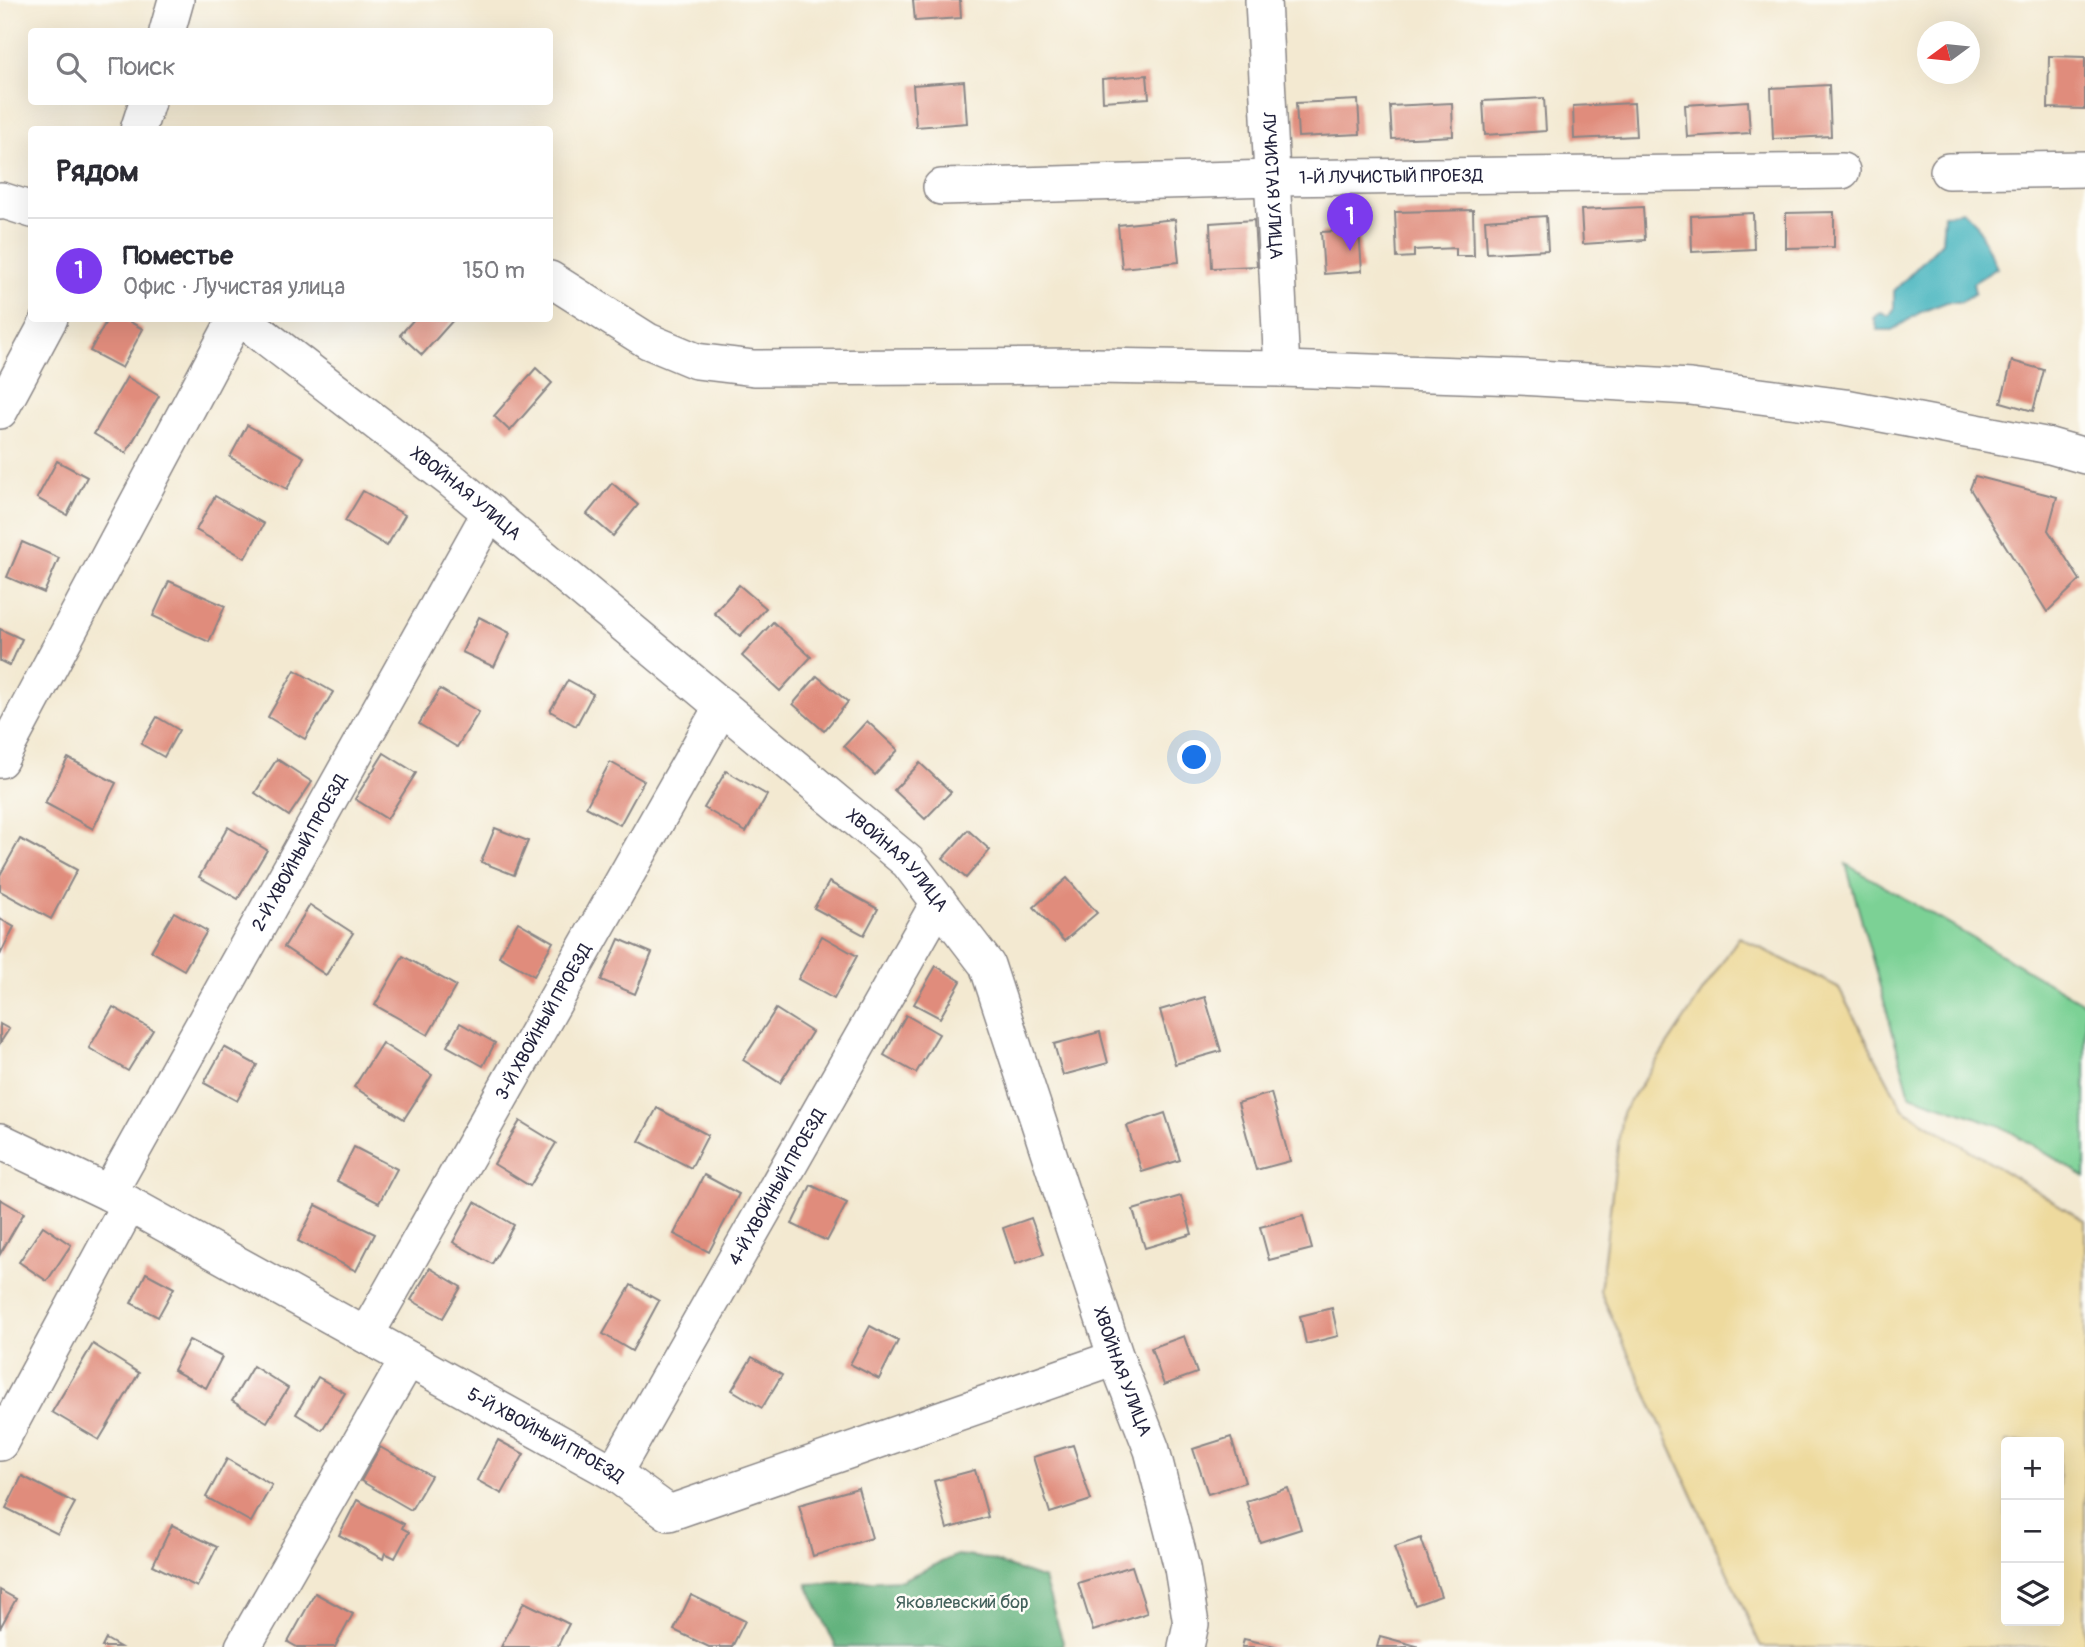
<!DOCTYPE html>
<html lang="ru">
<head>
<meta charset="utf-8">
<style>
	:root { --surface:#fff; --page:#f2f2f3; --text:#2b2b33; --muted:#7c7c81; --line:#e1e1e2; --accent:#7c3aed }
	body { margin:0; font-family:Pangolin,sans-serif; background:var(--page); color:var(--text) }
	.controls { position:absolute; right:21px; bottom:21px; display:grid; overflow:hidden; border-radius:7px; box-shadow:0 7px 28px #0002 }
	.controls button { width:63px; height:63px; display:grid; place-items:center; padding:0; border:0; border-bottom:2px solid var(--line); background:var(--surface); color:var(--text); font:35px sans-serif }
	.compass { position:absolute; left:1917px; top:21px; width:63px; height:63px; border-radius:50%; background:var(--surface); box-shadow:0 7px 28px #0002; rotate:255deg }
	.you { position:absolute; left:1195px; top:758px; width:24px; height:24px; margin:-18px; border:5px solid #fff; border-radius:50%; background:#1a73e8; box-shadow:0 0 0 10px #1a73e833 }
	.badge { display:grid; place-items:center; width:46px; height:46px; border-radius:50%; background:var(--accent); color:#fff; font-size:23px; font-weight:700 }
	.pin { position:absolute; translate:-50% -58px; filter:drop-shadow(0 2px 4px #0008) }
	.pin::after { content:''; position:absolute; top:37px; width:24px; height:21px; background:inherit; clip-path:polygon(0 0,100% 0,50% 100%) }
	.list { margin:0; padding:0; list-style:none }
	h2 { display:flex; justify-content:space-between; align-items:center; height:91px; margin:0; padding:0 28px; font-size:30px }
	h2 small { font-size:23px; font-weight:400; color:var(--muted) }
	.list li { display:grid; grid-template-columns:46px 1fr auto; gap:21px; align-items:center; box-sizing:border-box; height:105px; padding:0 28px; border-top:2px solid var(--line) }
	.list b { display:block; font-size:26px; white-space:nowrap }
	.list p { margin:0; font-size:23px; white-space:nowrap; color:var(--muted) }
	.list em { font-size:23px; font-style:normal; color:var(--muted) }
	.icon { flex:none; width:38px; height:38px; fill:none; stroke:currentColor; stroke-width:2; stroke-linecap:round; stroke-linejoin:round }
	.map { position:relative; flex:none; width:2085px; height:1647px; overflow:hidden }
	.search { position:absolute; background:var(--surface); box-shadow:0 7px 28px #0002; left:28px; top:28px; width:525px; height:77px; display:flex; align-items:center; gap:18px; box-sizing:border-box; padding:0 24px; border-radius:7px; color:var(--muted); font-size:26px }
	.panel { position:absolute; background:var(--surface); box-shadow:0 7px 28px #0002; left:28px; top:126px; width:525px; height:196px; border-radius:7px }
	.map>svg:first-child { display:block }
	.green { fill:#7bd195; stroke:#4e7a68; stroke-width:2 }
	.forest { fill:#64b37e; stroke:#436a5c; stroke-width:2 }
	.sand { fill:#eeda9e; stroke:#887e6c; stroke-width:2; fill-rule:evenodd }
	.water { fill:#43b3bd; stroke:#326a7c; stroke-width:2 }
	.building { fill:#e08c7b }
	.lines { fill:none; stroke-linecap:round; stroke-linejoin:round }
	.minor-casing { stroke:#8a8686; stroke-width:38 }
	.minor { stroke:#fff; stroke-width:35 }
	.labels { text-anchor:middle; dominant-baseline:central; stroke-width:5; stroke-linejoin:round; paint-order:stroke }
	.street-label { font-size:18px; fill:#22223b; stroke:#fdfcf7 }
	.park-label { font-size:18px; fill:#415f5a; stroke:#fdfcf7 }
</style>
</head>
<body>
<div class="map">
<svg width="2085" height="1647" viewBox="0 0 2085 1647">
	<rect width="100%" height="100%" fill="#fdfcf7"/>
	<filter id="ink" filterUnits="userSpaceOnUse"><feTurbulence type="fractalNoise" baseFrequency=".0143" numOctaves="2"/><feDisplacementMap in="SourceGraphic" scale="14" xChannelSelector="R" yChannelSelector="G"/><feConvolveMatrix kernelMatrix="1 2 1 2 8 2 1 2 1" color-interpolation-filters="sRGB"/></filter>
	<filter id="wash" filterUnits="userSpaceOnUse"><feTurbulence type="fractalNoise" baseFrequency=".00686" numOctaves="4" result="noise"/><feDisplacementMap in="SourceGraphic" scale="28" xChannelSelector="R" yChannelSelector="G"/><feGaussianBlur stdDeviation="1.57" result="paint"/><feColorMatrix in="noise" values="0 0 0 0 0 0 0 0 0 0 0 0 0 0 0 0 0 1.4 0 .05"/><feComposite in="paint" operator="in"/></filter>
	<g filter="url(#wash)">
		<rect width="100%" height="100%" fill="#f3e9d1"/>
		<path class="green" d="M1846,864L2085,1004V1177L2001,1126L1910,1095Z"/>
		<path class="forest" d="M957,1555L988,1559L1044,1579L1063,1642L1062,1647H836L807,1584L902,1580Z"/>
		<path class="sand" d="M1739,937L1838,987L1903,1109L2085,1221V1647H1761L1600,1291L1622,1113ZM2006,1442H2059V1621H2006Z"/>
		<path class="water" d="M1963,211L1976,223L1997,268L1973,283L1975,293L1961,302H1947L1921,312L1892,330H1878L1874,318L1881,312L1889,316L1894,309V291L1942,242L1944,215Z"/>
		<g id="blocks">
			<g class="building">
				<path d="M913,0H960L961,18L915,21Z"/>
				<path d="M2049,56L2085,57V109L2048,108Z"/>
				<path d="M1147,75L1149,98L1103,101L1102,79Z"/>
				<path d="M964,81L967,123L916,127L913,85Z"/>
				<path d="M1829,85L1831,136L1773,139L1771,88Z"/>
				<path d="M1544,98L1546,131L1485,135L1483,101Z"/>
				<path d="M1358,100L1360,134L1298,137L1296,103Z"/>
				<path d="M1748,101L1750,133L1687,137L1685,105Z"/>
				<path d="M1452,103L1453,136L1392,139L1390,106Z"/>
				<path d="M1634,103L1636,136L1574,139L1573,106Z"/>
				<path d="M1643,207L1645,240L1583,244L1581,210Z"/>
				<path d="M1473,210L1474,256H1456V248L1414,250V257L1397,258L1395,212Z"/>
				<path d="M1834,212V247L1786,248V213Z"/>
				<path d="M1753,213L1754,249L1692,252L1691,216Z"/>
				<path d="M1546,216L1548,250L1487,253L1485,220Z"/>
				<path d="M1175,219L1179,262L1122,268L1118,225Z"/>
				<path d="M1254,220L1257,266L1212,268L1210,223Z"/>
				<path d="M1359,230L1362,271L1324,274L1321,232Z"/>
				<path d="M108,318H123L143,329L122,368L90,351Z"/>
				<path d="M415,318H455L422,355L400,335Z"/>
				<path d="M2012,361L2044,370L2033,411L2001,402Z"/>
				<path d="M536,368L552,383L510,431L494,416Z"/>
				<path d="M127,377L159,396L126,453L94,434Z"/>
				<path d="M247,425L304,457L287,489L230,457Z"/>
				<path d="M57,461L87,477L67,515L37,498Z"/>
				<path d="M1975,476L2057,497L2048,530L2080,580L2047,612L1970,489Z"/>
				<path d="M612,483L638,505L613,536L587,514Z"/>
				<path d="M363,491L405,515L387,546L345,521Z"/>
				<path d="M215,496L264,524L245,558L196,530Z"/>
				<path d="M22,542L59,558L44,593L7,577Z"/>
				<path d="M169,581L225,606L209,642L153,616Z"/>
				<path d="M739,585L766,608L740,636L714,613Z"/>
				<path d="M479,617L510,633L494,667L462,652Z"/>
				<path d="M773,622L811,657L780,691L742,656Z"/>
				<path d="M0,629L22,639L10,666L0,661Z"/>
				<path d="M295,670L333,692L305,739L268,717Z"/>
				<path d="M817,676L848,702L824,731L793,704Z"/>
				<path d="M568,680L593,694L576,726L550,711Z"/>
				<path d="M440,689L479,712L457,747L419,724Z"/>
				<path d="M157,717L179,730L164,757L141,744Z"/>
				<path d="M867,721L898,750L875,775L844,746Z"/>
				<path d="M384,753L416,773L387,819L355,799Z"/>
				<path d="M68,758L116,783L93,829L45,803Z"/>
				<path d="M277,759L312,782L289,816L255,793Z"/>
				<path d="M610,762L644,781L620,825L586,807Z"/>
				<path d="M920,763L951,792L925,819L894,790Z"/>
				<path d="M726,771L767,795L746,832L704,808Z"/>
				<path d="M228,827L267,850L238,899L199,877Z"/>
				<path d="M495,828L528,841L514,875L481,862Z"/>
				<path d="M968,830L990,850L966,878L943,858Z"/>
				<path d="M20,839L77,870L51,919L0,891V875Z"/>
				<path d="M1067,878L1097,913L1064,941L1034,907Z"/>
				<path d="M829,882L878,909L864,935L814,908Z"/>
				<path d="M310,905L353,933L326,975L284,947Z"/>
				<path d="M174,912L207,931L184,970L151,951Z"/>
				<path d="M0,919L14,927L0,955Z"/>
				<path d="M518,922L553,942L534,976L499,956Z"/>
				<path d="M822,936L857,956L834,999L798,979Z"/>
				<path d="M619,939L652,953L635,994L601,980Z"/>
				<path d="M403,956L456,986L428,1035L375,1005Z"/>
				<path d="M936,966L961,981L940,1018L914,1004Z"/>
				<path d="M1205,997L1221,1051L1175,1064L1160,1010Z"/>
				<path d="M113,1007L153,1030L128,1071L89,1048Z"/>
				<path d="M776,1009L812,1032L780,1083L743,1060Z"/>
				<path d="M906,1015L939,1034L916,1073L884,1055Z"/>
				<path d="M460,1023L495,1043L483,1066L447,1046Z"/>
				<path d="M0,1024L9,1029L0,1043Z"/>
				<path d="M1100,1032L1108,1063L1063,1075L1054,1044Z"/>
				<path d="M382,1043L432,1075L404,1119L354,1087Z"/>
				<path d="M224,1047L257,1065L237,1101L204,1083Z"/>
				<path d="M1271,1093L1290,1161L1256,1170L1238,1103Z"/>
				<path d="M657,1108L708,1135L691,1168L639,1141Z"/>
				<path d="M1165,1113L1180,1160L1142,1172L1127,1126Z"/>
				<path d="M520,1121L556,1143L530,1186L494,1164Z"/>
				<path d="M354,1147L397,1169L379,1203L337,1181Z"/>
				<path d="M704,1175L739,1194L709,1252L674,1234Z"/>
				<path d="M811,1185L847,1203L827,1241L792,1224Z"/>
				<path d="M1181,1196L1192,1234L1145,1248L1133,1210Z"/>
				<path d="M0,1199L24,1213L0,1254Z"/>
				<path d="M475,1202L514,1225L492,1264L453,1242Z"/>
				<path d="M316,1205L375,1234L356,1271L298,1241Z"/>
				<path d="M1303,1216L1312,1249L1269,1260L1260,1227Z"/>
				<path d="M1031,1218L1044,1254L1015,1264L1003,1228Z"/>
				<path d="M43,1226L71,1245L47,1281L19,1262Z"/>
				<path d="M430,1268L461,1287L443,1318L411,1300Z"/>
				<path d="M146,1273L174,1288L158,1317L131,1303Z"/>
				<path d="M631,1285L659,1301L632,1351L603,1334Z"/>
				<path d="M1332,1308L1338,1336L1306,1344L1300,1316Z"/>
				<path d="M870,1326L898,1341L879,1379L850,1364Z"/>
				<path d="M1184,1336L1197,1373L1164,1385L1151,1348Z"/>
				<path d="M189,1340L222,1357L206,1388L173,1370Z"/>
				<path d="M93,1344L139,1373L99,1440L52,1412Z"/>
				<path d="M752,1357L782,1375L762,1408L732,1390Z"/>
				<path d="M253,1366L288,1388L267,1422L232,1401Z"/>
				<path d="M318,1377L345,1393L322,1430L296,1414Z"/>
				<path d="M1231,1437L1245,1482L1208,1494L1193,1449Z"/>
				<path d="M498,1440L524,1454L502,1494L477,1480Z"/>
				<path d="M1073,1445L1091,1500L1050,1513L1033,1457Z"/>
				<path d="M380,1447L431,1476L411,1510L361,1481Z"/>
				<path d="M227,1459L272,1485L251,1522L206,1497Z"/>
				<path d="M975,1470L988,1517L947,1529L934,1481Z"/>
				<path d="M22,1476L75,1503L58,1534L6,1508Z"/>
				<path d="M858,1488L872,1538L813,1556L799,1505Z"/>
				<path d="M1288,1488L1301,1529L1260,1542L1246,1501Z"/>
				<path d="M357,1500L404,1524L402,1528L409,1532L395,1558L385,1553L383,1559L339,1535Z"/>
				<path d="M172,1525L217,1547L197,1587L153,1565Z"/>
				<path d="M1421,1538L1441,1596L1415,1605L1394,1547Z"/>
				<path d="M1132,1566L1147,1613L1093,1631L1078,1583Z"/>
				<path d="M0,1590L16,1599L0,1628Z"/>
				<path d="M315,1593L353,1614L335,1647H297L288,1642Z"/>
				<path d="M691,1595L745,1621L732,1647H709L674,1630Z"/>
				<path d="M524,1602L569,1624L557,1647H501Z"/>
				<path d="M1380,1636L1417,1646V1647H1377Z"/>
				<path d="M106,1639L120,1647H102Z"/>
				<path d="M1244,1639L1276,1646L1275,1647H1242Z"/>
			</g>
		</g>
	</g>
	<g filter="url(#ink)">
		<use href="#blocks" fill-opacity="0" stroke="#8a8686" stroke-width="2"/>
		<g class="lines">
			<defs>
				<g id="minor">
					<path id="s1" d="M1263,0L1282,369"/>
					<path d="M167,32L176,0"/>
					<path d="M138,130L147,102"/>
					<path d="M1948,171L2085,169"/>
					<path id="s2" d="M941,187L1273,178L1842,171"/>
					<path d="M0,202L1,200L32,210"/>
					<path d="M550,279L648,341L696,361L754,368L1094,366L1282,369L1520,377L1690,387L1845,407L2050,446L2085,456"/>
					<path id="s3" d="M241,318L451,480L908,862L987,965L1116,1358L1152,1450L1182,1568L1191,1624L1186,1647"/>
					<path d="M0,411L50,318"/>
					<path d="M0,760L236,318"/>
					<path id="s4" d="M0,1141L109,1193L614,1473L669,1513L1116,1358"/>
					<path id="s5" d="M109,1193L490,512"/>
					<path id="s6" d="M366,1335L722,706"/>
					<path d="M0,1443L129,1204"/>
					<path id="s7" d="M614,1473L939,902"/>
					<path d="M243,1647L408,1359"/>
				</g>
			</defs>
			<use href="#minor" class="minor-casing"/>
			<use href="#minor" class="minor"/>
		</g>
	</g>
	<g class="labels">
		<g class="street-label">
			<text stroke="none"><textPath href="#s2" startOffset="450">1-Й ЛУЧИСТЫЙ ПРОЕЗД</textPath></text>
			<text stroke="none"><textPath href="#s1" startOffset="186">ЛУЧИСТАЯ УЛИЦА</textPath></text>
			<text stroke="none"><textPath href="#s3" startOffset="285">ХВОЙНАЯ УЛИЦА</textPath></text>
			<text stroke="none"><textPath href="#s5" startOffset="390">2-Й ХВОЙНЫЙ ПРОЕЗД</textPath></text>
			<text stroke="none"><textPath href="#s3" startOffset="852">ХВОЙНАЯ УЛИЦА</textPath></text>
			<text stroke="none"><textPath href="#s6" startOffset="360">3-Й ХВОЙНЫЙ ПРОЕЗД</textPath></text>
			<text stroke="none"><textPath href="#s7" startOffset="329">4-Й ХВОЙНЫЙ ПРОЕЗД</textPath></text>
			<text stroke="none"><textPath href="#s3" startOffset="1419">ХВОЙНАЯ УЛИЦА</textPath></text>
			<text stroke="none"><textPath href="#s4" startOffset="620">5-Й ХВОЙНЫЙ ПРОЕЗД</textPath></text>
		</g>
		<g class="park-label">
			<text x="962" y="1602">Яковлевский бор</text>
		</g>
	</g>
</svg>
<div class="controls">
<button>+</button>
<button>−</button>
<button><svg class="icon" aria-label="layers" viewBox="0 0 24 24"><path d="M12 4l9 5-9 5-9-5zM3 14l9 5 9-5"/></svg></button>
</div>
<svg class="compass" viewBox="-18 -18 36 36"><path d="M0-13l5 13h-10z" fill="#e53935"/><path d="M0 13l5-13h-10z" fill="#7c7c81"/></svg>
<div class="you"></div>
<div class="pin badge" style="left:1350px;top:251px">1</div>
<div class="search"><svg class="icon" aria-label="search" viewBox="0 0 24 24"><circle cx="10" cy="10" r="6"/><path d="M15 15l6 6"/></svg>Поиск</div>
<section class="panel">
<h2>Рядом<small></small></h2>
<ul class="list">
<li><span class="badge">1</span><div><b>Поместье</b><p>Офис · Лучистая улица</p></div><em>150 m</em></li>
</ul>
</section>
</div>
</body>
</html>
